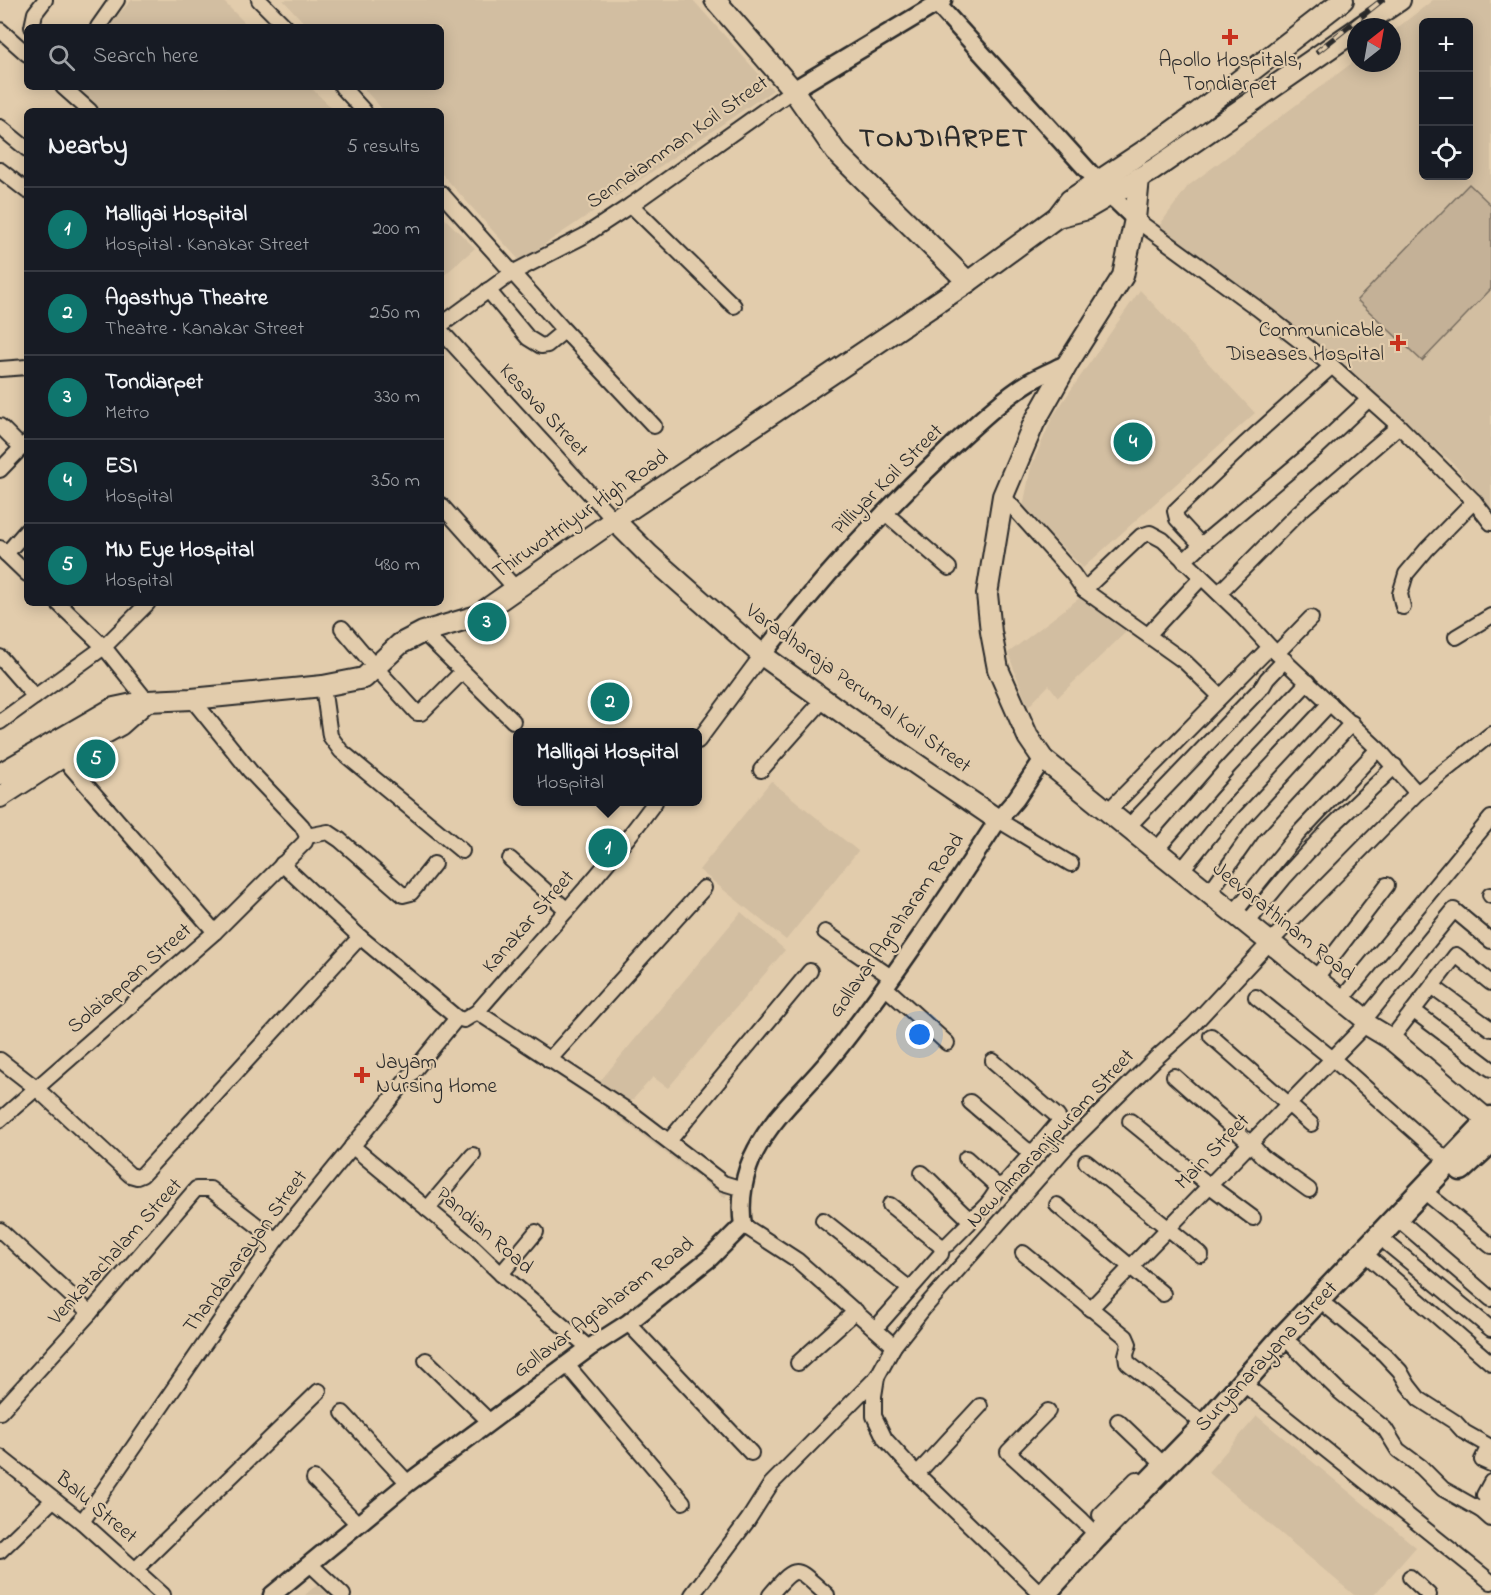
<!DOCTYPE html>
<html lang="en">
<head>
<meta charset="utf-8">
<style>
	:root { --surface:#171b24; --page:#242831; --text:#f1f3f6; --muted:#9ea1a6; --line:#363941; --accent:#0f766e }
	body { margin:0; font-family:"Indie Flower",sans-serif; background:var(--page); color:var(--text) }
	.controls { position:absolute; right:18px; top:18px; display:grid; overflow:hidden; border-radius:9px; box-shadow:0 3px 15px #0003 }
	.controls button { width:54px; height:54px; display:grid; place-items:center; padding:0; border:0; border-bottom:2px solid var(--line); background:var(--surface); color:var(--text); font:30px sans-serif }
	.compass { position:absolute; left:1347px; top:18px; width:54px; height:54px; border-radius:50%; background:var(--surface); box-shadow:0 3px 15px #0003; rotate:31deg }
	.you { position:absolute; left:920px; top:1035px; width:21px; height:21px; margin:-15px; border:4px solid #fff; border-radius:50%; background:#1a73e8; box-shadow:0 0 0 9px #1a73e833 }
	.badge { display:grid; place-items:center; width:39px; height:39px; border-radius:50%; background:var(--accent); color:#fff; font-size:20px; font-weight:700 }
	.pin { position:absolute; translate:-50% -50%; border:3px solid #fff; box-shadow:0 2px 6px #0006 }
	.popup { position:absolute; left:513px; top:728px; width:189px; height:78px; box-sizing:border-box; display:grid; place-content:center; border-radius:9px; background:var(--surface); filter:drop-shadow(0 2px 4px #0005); font-size:20px; white-space:nowrap; color:var(--muted) }
	.popup b { font-size:22px; color:var(--text) }
	.popup::after { content:''; position:absolute; left:50%; top:100%; margin-left:-12px; border:12px solid transparent; border-top-color:var(--surface) }
	.list { margin:0; padding:0; list-style:none }
	h2 { display:flex; justify-content:space-between; align-items:center; height:78px; margin:0; padding:0 24px; font-size:26px }
	h2 small { font-size:20px; font-weight:400; color:var(--muted) }
	.list li { display:grid; grid-template-columns:39px 1fr auto; gap:18px; align-items:center; box-sizing:border-box; height:84px; padding:0 24px; border-top:2px solid var(--line) }
	.list b { display:block; font-size:22px; white-space:nowrap }
	.list p { margin:0; font-size:20px; white-space:nowrap; color:var(--muted) }
	.list em { font-size:20px; font-style:normal; color:var(--muted) }
	.icon { flex:none; width:33px; height:33px; fill:none; stroke:currentColor; stroke-width:2; stroke-linecap:round; stroke-linejoin:round }
	.map { position:relative; flex:none; width:1491px; height:1595px; overflow:hidden }
	.search { position:absolute; background:var(--surface); box-shadow:0 3px 15px #0003; left:24px; top:24px; width:420px; height:66px; display:flex; align-items:center; gap:15px; box-sizing:border-box; padding:0 21px; border-radius:9px; color:var(--muted); font-size:22px }
	.panel { position:absolute; background:var(--surface); box-shadow:0 3px 15px #0003; left:24px; top:108px; width:420px; height:498px; border-radius:9px }
	.map>svg:first-child { display:block }
	.built { fill:#d2bea1; fill-rule:evenodd }
	.green { fill:#c4b197; stroke:#786e61; stroke-width:1.5 }
	.lines { fill:none; stroke-linecap:round; stroke-linejoin:round }
	.minor-casing { stroke:#2b2b2b; stroke-width:18 }
	.tertiary-casing { stroke:#2b2b2b; stroke-width:21 }
	.secondary-casing { stroke:#2b2b2b; stroke-width:24 }
	.primary-casing { stroke:#2b2b2b; stroke-width:27 }
	.minor { stroke:#e2ccac; stroke-width:14 }
	.tertiary { stroke:#e2ccac; stroke-width:16 }
	.secondary { stroke:#e2ccac; stroke-width:20 }
	.primary { stroke:#e2ccac; stroke-width:22 }
	.rail-casing { stroke:#2b2b2b; stroke-width:6 }
	.rail { stroke:#e2ccac; stroke-width:4; stroke-dasharray:11; stroke-linecap:butt }
	.poi-dot { fill:#c8321e; stroke:#e2ccac; stroke-width:2 }
	.labels { text-anchor:middle; dominant-baseline:central; stroke-width:4.5; stroke-linejoin:round; paint-order:stroke }
	.poi-label { font-size:21px; fill:#2b2b2b; stroke:#e2ccac }
	.street-label { font-size:21px; fill:#2b2b2b; stroke:#e2ccac }
	.district-label { font-size:27px; font-weight:bold; letter-spacing:1.5px; fill:#2b2b2b; stroke:#e2ccac }
</style>
</head>
<body>
<div class="map">
<svg width="1491" height="1595" viewBox="0 0 1491 1595">
	<rect width="100%" height="100%" fill="#e2ccac"/>
	<filter id="ink" filterUnits="userSpaceOnUse"><feTurbulence type="fractalNoise" baseFrequency=".0167" numOctaves="2"/><feDisplacementMap in="SourceGraphic" scale="12" xChannelSelector="R" yChannelSelector="G"/><feConvolveMatrix kernelMatrix="1 2 1 2 8 2 1 2 1" color-interpolation-filters="sRGB"/></filter>
	<g filter="url(#ink)">
		<g class="built">
			<path d="M132,0H222L249,27H106Z"/>
			<path d="M283,0H693L773,90L520,261L441,173V111H384L362,87H441V27H308Z"/>
			<path d="M1433,0H1491V508L1451,461L1159,226L1188,186L1356,60V63H1392V32ZM1424,22H1468V176H1424Z"/>
			<path d="M69,87H310L335,111H94Z"/>
			<path d="M441,215L475,248L441,278Z"/>
			<path d="M1140,290L1255,413L1083,568L1023,507L1031,467L1053,416Z"/>
			<path d="M1082,596L1126,632L1058,697L1049,685L1028,707L1008,653Z"/>
			<path d="M93,748L105,765L99,770L86,752Z"/>
			<path d="M771,781L858,851L786,940L699,870Z"/>
			<path d="M741,912L785,950L668,1088L653,1077L627,1106L735,1180L725,1198L606,1108L480,1024L491,1013L596,1086Z"/>
			<path d="M1257,1416L1416,1547L1374,1595H1354L1208,1472Z"/>
			<path d="M321,1581L336,1595H305Z"/>
		</g>
		<path class="green" d="M1469,184L1491,205V289L1422,361L1357,300Z"/>
		<g class="lines">
			<defs>
				<g id="minor">
					<path d="M259,0L286,27"/>
					<path d="M32,27L35,13L45,0"/>
					<path d="M98,27L117,0"/>
					<path d="M0,30L27,54"/>
					<path d="M63,87L90,111"/>
					<path d="M342,87L364,111"/>
					<path d="M0,127L27,149"/>
					<path d="M0,170L27,191"/>
					<path d="M441,193L562,328L654,426"/>
					<path d="M631,205L734,306"/>
					<path d="M1135,219L1257,308L1332,366L1399,426L1474,501L1491,523"/>
					<path d="M488,290L528,338L541,346L547,345L564,331"/>
					<path d="M441,325L512,273L584,236L631,205L793,90"/>
					<path d="M441,331L614,520"/>
					<path d="M0,369L27,367"/>
					<path d="M0,426L22,448"/>
					<path d="M0,470L27,442"/>
					<path d="M1003,496L1073,574L1084,590L1185,662L1220,696"/>
					<path d="M441,505L516,589"/>
					<path d="M884,512L949,568"/>
					<path d="M1201,545L1177,519L1175,511L1244,445L1332,366"/>
					<path d="M0,548L27,574"/>
					<path d="M6,554L27,530"/>
					<path d="M1184,561L1201,545L1318,447L1368,400"/>
					<path d="M1084,590L1141,536L1150,533L1163,540L1236,610L1270,647L1378,749L1417,793"/>
					<path d="M1219,593L1299,512L1399,426"/>
					<path d="M58,603L104,647L147,701"/>
					<path d="M1403,607L1400,594L1406,574L1427,549L1474,501"/>
					<path d="M342,628L375,667L417,713H421L462,672"/>
					<path d="M423,632L513,721"/>
					<path d="M1148,635L1201,578"/>
					<path d="M1456,637L1491,616"/>
					<path d="M1277,653L1311,618"/>
					<path d="M0,657L35,697"/>
					<path d="M323,686L330,736L341,751L462,851"/>
					<path d="M0,722L104,647L148,603"/>
					<path d="M698,741L762,655"/>
					<path d="M62,757L215,932"/>
					<path d="M761,770L824,699"/>
					<path d="M1107,812L1270,647"/>
					<path d="M998,820L1071,864"/>
					<path d="M1127,828L1263,686L1267,679L1285,660"/>
					<path d="M307,836L328,832L340,840L403,895L411,893L434,864"/>
					<path d="M1156,850L1229,766L1308,682"/>
					<path d="M510,859L567,910"/>
					<path d="M282,864L360,937L457,1018L464,1020L477,1012C537,942 601,876 655,802"/>
					<path d="M1181,871L1231,809L1330,703"/>
					<path d="M1209,893L1253,831L1352,723"/>
					<path d="M1490,895L1491,896"/>
					<path d="M1234,913L1298,834L1378,749"/>
					<path d="M1247,923L1284,878L1329,829L1395,766"/>
					<path d="M825,932L891,977"/>
					<path d="M1315,979L1387,885"/>
					<path d="M1432,986L1491,1029"/>
					<path d="M885,987L947,1043"/>
					<path d="M1256,997L1334,1060L1449,1162"/>
					<path d="M1341,1000L1491,818"/>
					<path d="M1414,1011L1491,1069"/>
					<path d="M477,1012L630,1112L723,1183L743,1189"/>
					<path d="M1365,1019L1454,910L1491,941"/>
					<path d="M1211,1036L1311,1124"/>
					<path d="M1391,1039L1456,955L1491,983"/>
					<path d="M0,1060L36,1088L130,1175L137,1177L142,1175L360,937"/>
					<path d="M549,1060L704,888"/>
					<path d="M1174,1076L1251,1144L1263,1157L1309,1190"/>
					<path d="M970,1102L1028,1151"/>
					<path d="M0,1120L215,932L305,842L307,836L302,826L250,771L192,699"/>
					<path d="M1130,1121L1210,1186L1253,1218"/>
					<path d="M669,1141L810,971"/>
					<path d="M352,1146L472,1246L501,1274L589,1348"/>
					<path d="M966,1158L997,1186"/>
					<path d="M1086,1162L1201,1255"/>
					<path d="M922,1173C939,1188 951,1203 968,1218"/>
					<path d="M1431,1197L1491,1246"/>
					<path d="M890,1205L942,1247"/>
					<path d="M1057,1205L1163,1294"/>
					<path d="M427,1209L473,1155"/>
					<path d="M823,1220L910,1289"/>
					<path d="M743,1225L797,1260L894,1346"/>
					<path d="M1405,1225L1491,1299"/>
					<path d="M0,1230L90,1313"/>
					<path d="M1388,1244L1491,1329"/>
					<path d="M1023,1253L1126,1337L1129,1344L1126,1355L1127,1362L1205,1425"/>
					<path d="M1372,1260L1491,1363"/>
					<path d="M501,1274L536,1232"/>
					<path d="M1329,1308L1384,1354L1400,1371L1408,1385L1419,1399L1455,1422L1464,1432L1489,1446L1482,1460L1491,1464"/>
					<path d="M1090,1309L1366,1024"/>
					<path d="M628,1323L751,1453"/>
					<path d="M875,1329L941,1254L942,1247L948,1244L969,1223L968,1218C978,1217 998,1194 997,1186L1005,1183L1028,1157V1151L1035,1150L1058,1123L1059,1119L1057,1116L993,1061"/>
					<path d="M1293,1346L1340,1392L1385,1429L1398,1450L1421,1467L1443,1489L1482,1511L1491,1519"/>
					<path d="M426,1360L490,1422"/>
					<path d="M798,1363L856,1311"/>
					<path d="M566,1364L683,1502"/>
					<path d="M877,1377L874,1396V1416L885,1439L917,1474L1042,1595"/>
					<path d="M1250,1389L1491,1582"/>
					<path d="M1048,1411L1008,1452L1082,1520L1092,1530L1095,1538"/>
					<path d="M0,1412L90,1313L196,1189H210L276,1240"/>
					<path d="M343,1413L408,1483"/>
					<path d="M1118,1421L1165,1466"/>
					<path d="M0,1457L82,1522L163,1595"/>
					<path d="M917,1474L980,1406"/>
					<path d="M314,1479L358,1524"/>
					<path d="M1482,1511L1488,1498L1484,1495L1491,1482"/>
					<path d="M1100,1515L1136,1479L1143,1488"/>
					<path d="M82,1522L276,1240L457,1018"/>
					<path d="M0,1551L53,1500"/>
					<path d="M310,1564L343,1595"/>
					<path d="M136,1569L319,1391"/>
					<path d="M1410,1577L1429,1595"/>
					<path d="M692,1595L748,1520L771,1484L877,1377L894,1346L924,1308L1067,1146L1155,1059L1192,1026L1270,942L1417,793L1491,734"/>
					<path d="M770,1595C799,1561 795,1568 827,1595"/>
				</g>
				<g id="tertiary">
					<path d="M937,4L1110,195L1135,219"/>
					<path d="M793,90L943,0"/>
					<path d="M762,655C819,581 882,512 950,448C975,425 1002,399 1031,381C1043,374 1056,369 1068,363"/>
					<path d="M272,1595L408,1483L589,1348L628,1323L710,1258L743,1225C739,1201 744,1172 756,1150C774,1115 806,1089 831,1058C891,983 945,901 998,820L1016,799L1043,759"/>
				</g>
				<g id="secondary">
					<path d="M715,0L793,90L836,152L968,282"/>
					<path d="M1360,27L1400,0"/>
					<path d="M1139,178L1135,219L1123,276L1068,363L1034,423L1003,496L987,594L991,632L998,669L1028,737L1043,759L1365,1019L1366,1024L1391,1039L1491,1123"/>
					<path d="M1057,217L1084,210L1153,170L1356,30"/>
					<path d="M614,520L649,555L762,655L865,729L998,820"/>
					<path d="M0,774L114,708L147,701L192,699L323,686L364,678L400,644L423,632L477,616L614,520L968,282L1057,217L1070,200L1156,143L1192,117L1343,0"/>
					<path d="M0,797L62,757L120,725L147,701"/>
				</g>
				<g id="primary">
					<path d="M1461,1169L1491,1141"/>
					<path d="M1043,1595L1095,1538L1205,1425L1283,1337L1491,1118"/>
				</g>
			</defs>
			<use href="#minor" class="minor-casing"/>
			<use href="#tertiary" class="tertiary-casing"/>
			<use href="#secondary" class="secondary-casing"/>
			<use href="#primary" class="primary-casing"/>
			<use href="#minor" class="minor"/>
			<use href="#tertiary" class="tertiary"/>
			<use href="#secondary" class="secondary"/>
			<use href="#primary" class="primary"/>
			<defs>
				<path id="rail" d="M1318,51L1382,0"/>
			</defs>
			<use href="#rail" class="rail-casing"/>
			<use href="#rail" class="rail"/>
		</g>
	</g>
	<g class="poi-dot">
		<path d="M1227 28h6v6h6v6h-6v6h-6v-6h-6v-6h6z"/>
		<path d="M1395 334h6v6h6v6h-6v6h-6v-6h-6v-6h6z"/>
		<path d="M359 1066h6v6h6v6h-6v6h-6v-6h-6v-6h6z"/>
	</g>
	<g class="labels">
		<g class="poi-label">
			<text x="1230" y="61">Apollo Hospitals,<tspan x="1230" dy="24">Tondiarpet</tspan></text>
			<text x="1384" y="331" text-anchor="end">Communicable<tspan x="1384" dy="24">Diseases Hospital</tspan></text>
			<text x="376" y="1063" text-anchor="start">Jayam<tspan x="376" dy="24">Nursing Home</tspan></text>
		</g>
		<g class="street-label">
			<text transform="translate(678 143) rotate(-35)">Sennaiamman Koil Street</text>
			<text transform="translate(543 411) rotate(47)">Kesava Street</text>
			<text transform="translate(888 480) rotate(-45)">Pilliyar Koil Street</text>
			<text transform="translate(581 515) rotate(-35)">Thiruvottriyur High Road</text>
			<text transform="translate(858 689) rotate(36)">Varadharaja Perumal Koil Street</text>
			<text transform="translate(529 922) rotate(-49)">Kanakar Street</text>
			<text transform="translate(1283 922) rotate(39)">Jeevarathinam Road</text>
			<text transform="translate(897 926) rotate(-55)">Gollavar Agraharam Road</text>
			<text transform="translate(130 979) rotate(-41)">Solaiappan Street</text>
			<text transform="translate(1051 1139) rotate(-47)">New Amaranjipuram Street</text>
			<text transform="translate(1213 1152) rotate(-46)">Main Street</text>
			<text transform="translate(484 1231) rotate(41)">Pandian Road</text>
			<text transform="translate(116 1252) rotate(-48)">Venkatachalam Street</text>
			<text transform="translate(246 1252) rotate(-54)">Thandavarayan Street</text>
			<text transform="translate(604 1308) rotate(-37)">Gollavar Agraharam Road</text>
			<text transform="translate(1267 1357) rotate(-47)">Suryanarayana Street</text>
			<text transform="translate(96 1508) rotate(40)">Balu Street</text>
		</g>
		<g class="district-label">
			<text x="944" y="139">TONDIARPET</text>
		</g>
	</g>
</svg>
<div class="controls">
<button>+</button>
<button>−</button>
<button><svg class="icon" aria-label="locate" viewBox="0 0 24 24"><circle cx="12" cy="12" r="6"/><path d="M12 2v4M12 18v4M2 12h4M18 12h4"/></svg></button>
</div>
<svg class="compass" viewBox="-18 -18 36 36"><path d="M0-13l5 13h-10z" fill="#e53935"/><path d="M0 13l5-13h-10z" fill="#9ea1a6"/></svg>
<div class="you"></div>
<div class="pin badge" style="left:608px;top:848px">1</div>
<div class="popup"><b>Malligai Hospital</b>Hospital</div>
<div class="pin badge" style="left:610px;top:702px">2</div>
<div class="pin badge" style="left:487px;top:622px">3</div>
<div class="pin badge" style="left:1133px;top:442px">4</div>
<div class="pin badge" style="left:96px;top:759px">5</div>
<div class="search"><svg class="icon" aria-label="search" viewBox="0 0 24 24"><circle cx="10" cy="10" r="6"/><path d="M15 15l6 6"/></svg>Search here</div>
<section class="panel">
<h2>Nearby<small>5 results</small></h2>
<ul class="list">
<li><span class="badge">1</span><div><b>Malligai Hospital</b><p>Hospital · Kanakar Street</p></div><em>200 m</em></li>
<li><span class="badge">2</span><div><b>Agasthya Theatre</b><p>Theatre · Kanakar Street</p></div><em>250 m</em></li>
<li><span class="badge">3</span><div><b>Tondiarpet</b><p>Metro</p></div><em>330 m</em></li>
<li><span class="badge">4</span><div><b>ESI</b><p>Hospital</p></div><em>350 m</em></li>
<li><span class="badge">5</span><div><b>MN Eye Hospital</b><p>Hospital</p></div><em>480 m</em></li>
</ul>
</section>
</div>
</body>
</html>
